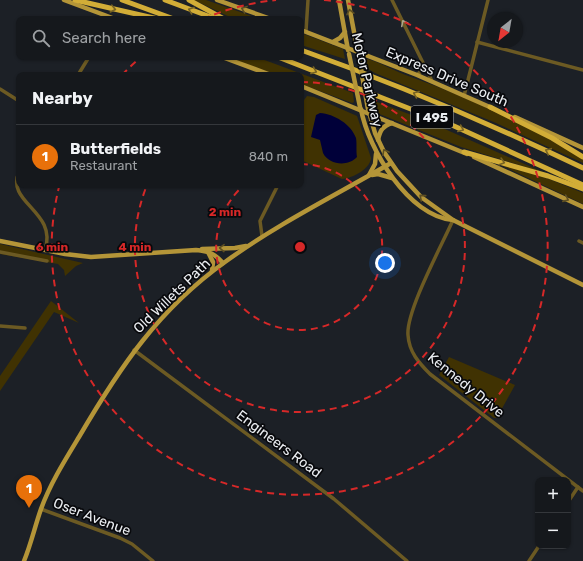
<!DOCTYPE html>
<html lang="en">
<head>
<meta charset="utf-8">
<style>
	:root { --surface:#15181c; --page:#222529; --text:#f1f3f6; --muted:#9da0a3; --line:#34373b; --accent:#dab333 }
	body { margin:0; font-family:Rubik,sans-serif; background:var(--page); color:var(--text) }
	.controls { position:absolute; right:12px; bottom:12px; display:grid; overflow:hidden; border-radius:8px; box-shadow:0 1px 3px #0004 }
	.controls button { width:36px; height:36px; display:grid; place-items:center; padding:0; border:0; border-bottom:1px solid var(--line); background:var(--surface); color:var(--text); font:20px sans-serif }
	.compass { position:absolute; left:487px; top:12px; width:36px; height:36px; border-radius:50%; background:var(--surface); box-shadow:0 1px 3px #0004; rotate:211deg }
	.you { position:absolute; left:385px; top:263px; width:14px; height:14px; margin:-10px; border:3px solid #fff; border-radius:50%; background:#1a73e8; box-shadow:0 0 0 6px #1a73e833 }
	.badge { display:grid; place-items:center; width:26px; height:26px; border-radius:50%; background:var(--accent); color:#fff; font-size:13px; font-weight:700 }
	.pin { position:absolute; translate:-50% -33px; filter:drop-shadow(0 1px 2px #0008) }
	.pin::after { content:''; position:absolute; top:21px; width:14px; height:12px; background:inherit; clip-path:polygon(0 0,100% 0,50% 100%) }
	.list { margin:0; padding:0; list-style:none }
	h2 { display:flex; justify-content:space-between; align-items:center; height:52px; margin:0; padding:0 16px; font-size:17px }
	h2 small { font-size:13px; font-weight:400; color:var(--muted) }
	.list li { display:grid; grid-template-columns:26px 1fr auto; gap:12px; align-items:center; box-sizing:border-box; height:64px; padding:0 16px; border-top:1px solid var(--line) }
	.list b { display:block; font-size:15px; white-space:nowrap }
	.list p { margin:0; font-size:13px; white-space:nowrap; color:var(--muted) }
	.list em { font-size:13px; font-style:normal; color:var(--muted) }
	.icon { flex:none; width:22px; height:22px; fill:none; stroke:currentColor; stroke-width:2; stroke-linecap:round; stroke-linejoin:round }
	.map { position:relative; flex:none; width:583px; height:561px; overflow:hidden }
	.search { position:absolute; background:var(--surface); box-shadow:0 1px 3px #0004; left:16px; top:16px; width:288px; height:44px; display:flex; align-items:center; gap:10px; box-sizing:border-box; padding:0 14px; border-radius:8px; color:var(--muted); font-size:15px }
	.panel { position:absolute; background:var(--surface); box-shadow:0 1px 3px #0004; left:16px; top:72px; width:288px; height:116px; border-radius:8px }
	.map>svg:first-child { display:block }
	.green { fill:#403202 }
	.water { fill:#000039 }
	.lines { fill:none; stroke-linecap:round; stroke-linejoin:round }
	.minor { stroke:#6c5a23; stroke-width:3.5 }
	.major { stroke:#b49538; stroke-width:4.5 }
	.highway { stroke:#d2ad37; stroke-width:5 }
	.major-bridge { stroke:#b49538; stroke-width:4.5 }
	.oneway { stroke:#776324 }
	.oneway2 { stroke:#5e4f22 }
	.oneway3 { stroke:#aba48a }
	.ring { fill:none; stroke:#d62828; stroke-width:2; stroke-dasharray:7 5 }
	.labels { text-anchor:middle; dominant-baseline:central; stroke-width:3.5; stroke-linejoin:round; paint-order:stroke }
	.shield { fill:#08090c; stroke:#a6a9ac; stroke-width:1 }
	.shield-label { font-size:13px; font-weight:bold; fill:#eaedf1 }
	.street-label { font-size:14px; fill:#eaedf1; stroke:#08090c }
	.centre { fill:#d62828; stroke:#08090c; stroke-width:2 }
	.ring-label { font-size:12px; text-anchor:middle; font-weight:bold; fill:#d62828; stroke:#08090c; stroke-width:3.5; stroke-linejoin:round; paint-order:stroke }
</style>
</head>
<body>
<div class="map">
<svg width="583" height="561" viewBox="0 0 583 561">
	<rect width="100%" height="100%" fill="#1c2026"/>
	<g class="green">
		<path d="M194,0H206L260,19H234Z"/>
		<path d="M301,33L343,49L345,59L301,45Z"/>
		<path d="M227,57H256L270,62L353,93L354,102L352,103L301,84V75H277Z"/>
		<path d="M363,58C379,61 395,72 411,77C471,98 530,126 583,159V163L496,123L375,73L365,67Z"/>
		<path d="M307,96L314,97L357,116L371,158C370,169 353,178 342,179L301,160V111L302,103Z"/>
		<path d="M372,100L422,119L545,173L461,147L377,113L375,111Z"/>
		<path d="M504,165L549,179L583,193V204L503,166Z"/>
		<path d="M0,244L83,263L76,266L65,276L64,270L58,264L0,254Z"/>
		<path d="M51,301L79,323L54,312L0,391V376Z"/>
		<path d="M449,357L515,385L499,414V418H494L439,375Z"/>
	</g>
	<path class="water" d="M320,113C334,114 351,124 356,138C357,143 356,151 357,157C348,167 329,165 323,153C322,149 321,144 320,140L311,137L316,115Z"/>
	<g class="lines">
		<g class="minor">
			<path d="M392,0L432,81"/>
			<path d="M306,31L308,0"/>
			<path d="M477,42L583,70"/>
			<path d="M78,75L89,57"/>
			<path d="M417,75L425,67"/>
			<path d="M0,89L19,101"/>
			<path d="M301,94L303,87"/>
			<path d="M464,96L488,0"/>
			<path d="M19,172C5,203 58,211 45,250"/>
			<path d="M453,220C442,245 406,311 408,335C409,352 419,363 430,374L583,491"/>
			<path d="M262,236L260,221L278,185"/>
			<path d="M579,241L583,243"/>
			<path d="M0,252L47,261"/>
			<path d="M0,326L25,328"/>
			<path d="M134,350L334,499L407,561"/>
			<path d="M568,502L578,487"/>
			<path d="M41,509L120,538L132,544L153,561"/>
			<path d="M529,561L539,546"/>
		</g>
		<g class="major">
			<path d="M64,0L115,19"/>
			<path d="M217,0L271,19"/>
			<path d="M339,0L348,50"/>
			<path d="M348,0L358,53"/>
			<path d="M301,30L417,75L492,108"/>
			<path d="M333,42L340,38L345,32"/>
			<path d="M222,57L271,75"/>
			<path d="M301,86L467,154"/>
			<path d="M361,109C368,149 409,217 453,220"/>
			<path d="M369,112L375,133L384,152L397,171L421,197L453,220L583,285"/>
			<path d="M515,117L583,148"/>
			<path d="M378,140C380,130 383,126 392,123"/>
			<path d="M474,157L583,207"/>
			<path d="M369,175L375,164L376,154"/>
			<path d="M372,175L378,174L392,178"/>
			<path d="M0,241L65,254L91,257L196,250C209,251 215,254 223,263"/>
			<path d="M202,249L235,248L246,246"/>
			<path d="M208,252L213,262L212,271"/>
			<path d="M24,561C31,544 35,526 41,509C50,484 65,460 79,437C120,367 158,310 225,262C277,224 336,195 391,163"/>
		</g>
		<g class="highway">
			<path d="M75,0L158,19"/>
			<path d="M122,0L174,19"/>
			<path d="M165,0L216,19"/>
			<path d="M189,0L224,19"/>
			<path d="M301,50C397,84 491,124 583,168"/>
			<path d="M278,57L454,126L583,185"/>
			<path d="M490,107L552,138L583,157"/>
			<path d="M464,152L548,176L583,189"/>
		</g>
		<g class="major-bridge">
			<path d="M349,54L360,107"/>
			<path d="M359,58L368,109"/>
		</g>
	</g>
	<defs><path id="oneway-chevron" d="M-2-3.5L2.5 0L-2 3.5" fill="none" stroke-width="1.6" stroke-linecap="round" stroke-linejoin="round"/></defs>
	<g class="oneway">
		<use href="#oneway-chevron" transform="translate(113 9) rotate(13)"/>
		<use href="#oneway-chevron" transform="translate(191 10) rotate(-160)"/>
		<use href="#oneway-chevron" transform="translate(314 71) rotate(21)"/>
		<use href="#oneway-chevron" transform="translate(416 94) rotate(-158)"/>
		<use href="#oneway-chevron" transform="translate(461 129) rotate(23)"/>
		<use href="#oneway-chevron" transform="translate(548 151) rotate(-155)"/>
		<use href="#oneway-chevron" transform="translate(502 162) rotate(16)"/>
	</g>
	<g class="oneway2">
		<use href="#oneway-chevron" transform="translate(244 9) rotate(-160)"/>
		<use href="#oneway-chevron" transform="translate(350 12) rotate(-102)"/>
		<use href="#oneway-chevron" transform="translate(385 152) rotate(-119)"/>
		<use href="#oneway-chevron" transform="translate(422 197) rotate(-140)"/>
		<use href="#oneway-chevron" transform="translate(566 199) rotate(24)"/>
		<use href="#oneway-chevron" transform="translate(222 248) rotate(-179)"/>
	</g>
	<use class="oneway3" href="#oneway-chevron" transform="translate(404 23) rotate(-117)"/>
	<g class="ring">
		<path d="M301 164A83 83 0 1 1 244 185"/>
		<path d="M301 82A165 165 0 1 1 147 185"/>
		<path d="M122 75A248 248 0 0 1 141 57M203 19A248 248 0 0 1 276 0M324 0A248 248 0 1 1 59 187"/>
	</g>
	<g class="labels">
		<rect class="shield" x="411" y="106" width="42" height="22" rx="3"/>
		<g class="shield-label">
			<text x="432" y="117">I 495</text>
		</g>
		<g class="street-label">
			<text transform="translate(447 77) rotate(23)">Express Drive South</text>
			<text transform="translate(367 80) rotate(77)">Motor Parkway</text>
			<text transform="translate(172 296) rotate(-44)">Old Willets Path</text>
			<text transform="translate(466 385) rotate(39)">Kennedy Drive</text>
			<text transform="translate(279 444) rotate(37)">Engineers Road</text>
			<text transform="translate(92 517) rotate(21)">Oser Avenue</text>
		</g>
	</g>
	<circle cx="300" cy="247" r="6" class="centre"/>
	<g class="ring-label">
		<text x="225" y="216">2 min</text>
		<text x="52" y="251">6 min</text>
		<text x="135" y="251">4 min</text>
	</g>
</svg>
<div class="controls">
<button>+</button>
<button>−</button>
</div>
<svg class="compass" viewBox="-18 -18 36 36"><path d="M0-13l5 13h-10z" fill="#e53935"/><path d="M0 13l5-13h-10z" fill="#9da0a3"/></svg>
<div class="you"></div>
<div class="pin badge" style="left:29px;top:508px;background:#e8710a">1</div>
<div class="search"><svg class="icon" aria-label="search" viewBox="0 0 24 24"><circle cx="10" cy="10" r="6"/><path d="M15 15l6 6"/></svg>Search here</div>
<section class="panel">
<h2>Nearby<small></small></h2>
<ul class="list">
<li><span class="badge" style="background:#e8710a">1</span><div><b>Butterfields</b><p>Restaurant</p></div><em>840 m</em></li>
</ul>
</section>
</div>
</body>
</html>
